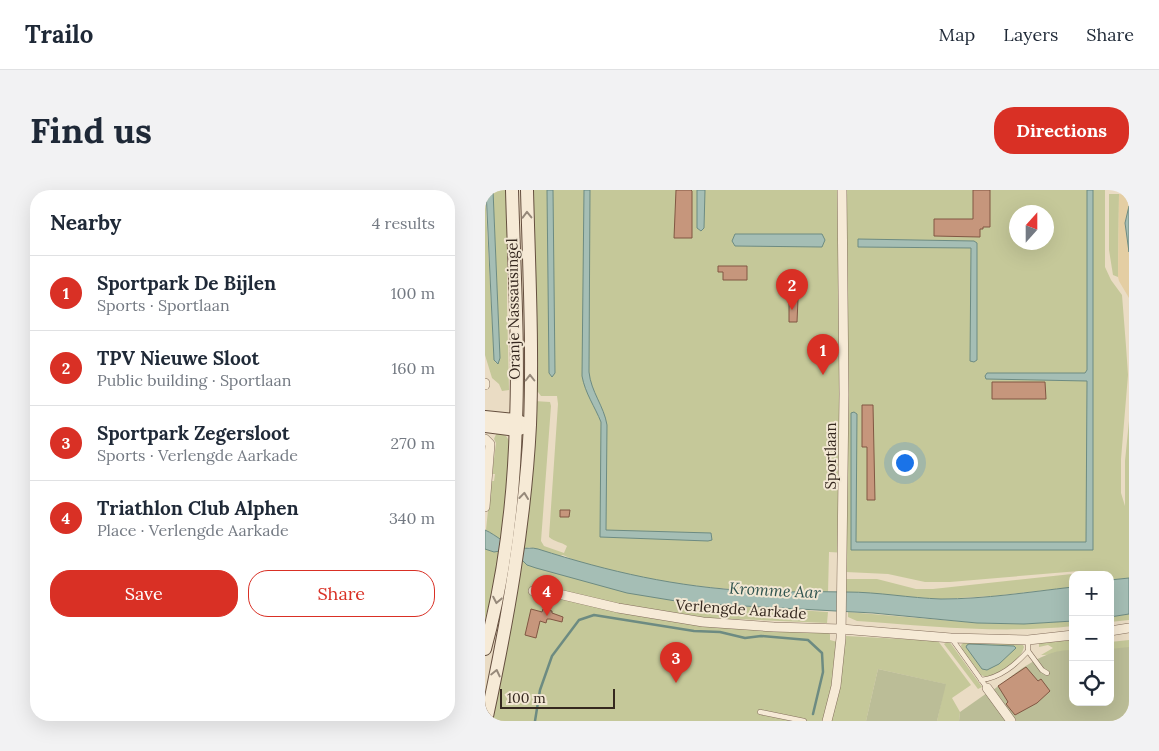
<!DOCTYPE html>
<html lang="en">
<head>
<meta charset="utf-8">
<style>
	:root { --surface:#fff; --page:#f2f2f3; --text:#1f2937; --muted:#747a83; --line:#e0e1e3; --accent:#d93025 }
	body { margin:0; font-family:Lora,serif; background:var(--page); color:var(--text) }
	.controls { position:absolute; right:15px; bottom:15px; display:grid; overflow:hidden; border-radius:10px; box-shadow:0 5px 20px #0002 }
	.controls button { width:45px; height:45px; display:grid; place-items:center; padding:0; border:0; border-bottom:1px solid var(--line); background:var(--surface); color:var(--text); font:25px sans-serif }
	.compass { position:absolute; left:524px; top:15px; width:45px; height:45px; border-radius:50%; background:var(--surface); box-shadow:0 5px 20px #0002; rotate:21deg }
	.scale { position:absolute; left:15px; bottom:12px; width:115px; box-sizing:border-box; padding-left:5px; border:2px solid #35281f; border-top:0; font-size:14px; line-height:18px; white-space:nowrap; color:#35281f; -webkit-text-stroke:4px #f2e7d3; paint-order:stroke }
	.you { position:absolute; left:419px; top:272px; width:18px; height:18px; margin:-12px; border:4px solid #fff; border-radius:50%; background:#1a73e8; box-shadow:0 0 0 8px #1a73e833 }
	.badge { display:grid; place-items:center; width:32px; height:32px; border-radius:50%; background:var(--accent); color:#fff; font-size:16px; font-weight:700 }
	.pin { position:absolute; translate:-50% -41px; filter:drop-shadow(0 1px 2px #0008) }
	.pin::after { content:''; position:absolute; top:26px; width:18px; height:15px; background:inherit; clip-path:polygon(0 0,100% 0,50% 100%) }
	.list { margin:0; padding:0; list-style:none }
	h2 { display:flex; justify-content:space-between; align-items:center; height:65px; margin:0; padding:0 20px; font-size:21px }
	h2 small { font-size:16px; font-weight:400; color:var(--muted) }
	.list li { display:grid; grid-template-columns:32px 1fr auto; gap:15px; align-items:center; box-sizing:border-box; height:75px; padding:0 20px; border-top:1px solid var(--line) }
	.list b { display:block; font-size:19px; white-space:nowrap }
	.list p { margin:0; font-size:16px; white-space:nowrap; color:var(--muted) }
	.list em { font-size:16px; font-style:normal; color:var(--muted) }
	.actions { display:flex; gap:10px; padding:15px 20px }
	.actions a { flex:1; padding:11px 0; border:1px solid var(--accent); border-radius:20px; text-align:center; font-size:18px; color:var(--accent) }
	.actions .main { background:var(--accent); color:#fff }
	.icon { flex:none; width:28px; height:28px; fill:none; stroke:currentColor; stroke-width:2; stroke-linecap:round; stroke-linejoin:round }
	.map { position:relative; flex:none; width:644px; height:531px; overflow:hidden; border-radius:20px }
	header { display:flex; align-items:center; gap:30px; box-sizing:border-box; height:70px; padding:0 25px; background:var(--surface); border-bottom:1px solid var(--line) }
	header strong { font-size:24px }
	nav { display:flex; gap:28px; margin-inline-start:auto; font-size:18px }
	.intro { display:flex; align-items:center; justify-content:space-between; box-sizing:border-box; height:120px; padding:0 30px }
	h1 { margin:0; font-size:35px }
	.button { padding:12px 22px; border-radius:20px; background:var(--accent); color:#fff; font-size:18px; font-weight:700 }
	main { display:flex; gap:30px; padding:0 30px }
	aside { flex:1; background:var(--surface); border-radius:20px; box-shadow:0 5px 20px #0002 }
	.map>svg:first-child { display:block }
	.green { fill:#c5c899; fill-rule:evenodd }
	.sand { fill:#e4cea3 }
	.cemetery { fill:#bbbd97 }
	.water { fill:#a5beb5; stroke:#6d8b82 }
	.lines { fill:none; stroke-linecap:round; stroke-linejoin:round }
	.stream { stroke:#6d8b82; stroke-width:2.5 }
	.building { fill:#c6967c; stroke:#815743 }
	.lane-casing { stroke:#836e5c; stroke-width:5.5 }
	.street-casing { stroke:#836e5c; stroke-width:10 }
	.secondary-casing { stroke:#654f3f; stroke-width:14 }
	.lane { stroke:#f6ead6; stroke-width:4.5 }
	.street { stroke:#f6ead6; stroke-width:9 }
	.secondary { stroke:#f6ead6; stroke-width:12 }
	.oneway { stroke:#96897a }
	.labels { text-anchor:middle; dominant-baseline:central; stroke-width:4; stroke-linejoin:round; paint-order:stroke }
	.street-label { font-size:15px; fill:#35281f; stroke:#f2e7d3 }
	.water-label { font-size:16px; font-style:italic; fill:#2f534e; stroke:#f2e7d3 }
</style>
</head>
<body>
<header>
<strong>Trailo</strong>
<nav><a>Map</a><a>Layers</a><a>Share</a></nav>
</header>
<div class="intro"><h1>Find us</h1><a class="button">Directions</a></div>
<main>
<aside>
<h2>Nearby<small>4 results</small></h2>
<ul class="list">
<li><span class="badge">1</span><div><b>Sportpark De Bijlen</b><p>Sports · Sportlaan</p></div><em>100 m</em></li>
<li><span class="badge">2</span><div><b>TPV Nieuwe Sloot</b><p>Public building · Sportlaan</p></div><em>160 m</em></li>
<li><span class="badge">3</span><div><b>Sportpark Zegersloot</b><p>Sports · Verlengde Aarkade</p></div><em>270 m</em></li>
<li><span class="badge">4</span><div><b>Triathlon Club Alphen</b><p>Place · Verlengde Aarkade</p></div><em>340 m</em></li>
</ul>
<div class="actions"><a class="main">Save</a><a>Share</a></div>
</aside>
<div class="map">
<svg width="644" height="531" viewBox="0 0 644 531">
	<rect width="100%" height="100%" fill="#eadcc4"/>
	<g class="green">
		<path d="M0,0L9,170L11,173L15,168L8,0H22V115L24,200L17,201L14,194L7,188L0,165Z"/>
		<path d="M46,0H620V77L626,90L637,105L641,156L643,185L636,269V303L640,316V271L644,231V388L625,390V385H588V397L508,406L456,409L361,402V389H392L431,399H448L615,381H594L465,392H440L403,384L361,382L362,363L344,362L343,403C277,402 212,399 148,386C125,381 99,376 78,365L75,366L44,357L37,360L49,211L65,212L66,216L56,351L59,356L79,363L82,356C76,352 70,352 64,347L73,214L72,206H56L53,202H49ZM532,22H562V52H532Z"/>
		<path d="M624,4H634L633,87L628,85L624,60Z"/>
		<path d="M12,242L21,246L25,252L16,350L1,340L6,291H9L10,284H7L11,253L9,249Z"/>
		<path d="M0,359L9,362L15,361L5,411L0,429Z"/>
		<path d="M35,368L203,413L343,422L342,433L251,429L293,439L340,441L345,444V450L360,454L361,446L453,451L486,495L467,508L475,522L474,531H452L460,494L393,479L381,531H9L7,530Z"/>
		<path d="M363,422L492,433L539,434L588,431V436C516,444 444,436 372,431L363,427Z"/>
		<path d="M644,424V430L625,432V427Z"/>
		<path d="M588,448V464L556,465L568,458L563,455L554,457V452Z"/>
		<path d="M644,450V458L625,460V452Z"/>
		<path d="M464,451L497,497L493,499L459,454Z"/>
		<path d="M479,452L537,453L539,457C535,473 515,483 501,487L496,485L477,460L476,455Z"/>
	</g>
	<path class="sand" d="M634,4L644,5V16L640,33L644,62V108L634,91L633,87Z"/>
	<g class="cemetery">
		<path d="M644,457V531H529L508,500C532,483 556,459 588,460V512H625V459Z"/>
		<path d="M393,479L461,494L452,531H381Z"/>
		<path d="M502,503L521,531H474L475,522Z"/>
	</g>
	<g class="water">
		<path d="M1,0H8L15,168L13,174L9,170Z"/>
		<path d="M62,0H68L70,183L67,187L64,183Z"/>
		<path d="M99,0H105L104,182C106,202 119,216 122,235L121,340L226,343L227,350L223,351L115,347L116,232C110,217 100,203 97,186Z"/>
		<path d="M212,0H220L219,38L216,41L212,38Z"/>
		<path d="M602,0H608V360H366V223L369,222L372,224L371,352H601L602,191L501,189L500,186L502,183H600L602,180Z"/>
		<path d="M644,16V62L640,33Z"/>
		<path d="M250,44H337L340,50L337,57L250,56L247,51Z"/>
		<path d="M373,49L489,51L492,53V170L489,172L485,171L486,58L373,57Z"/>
		<path d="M0,340C12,345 22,357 37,358C42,359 46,357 53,359C125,382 191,397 267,401C299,403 330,401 362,402C393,402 425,408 456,409C500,409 544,402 588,397V431L539,434L492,433L388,423L203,413L142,403L51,378L42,375L35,368L15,361L9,362L0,359Z"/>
		<path d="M644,388V424L625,427V390Z"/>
		<path d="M484,454L529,456L531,458L514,474L502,480L497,479L481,457L482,455Z"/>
	</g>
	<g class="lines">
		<path class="stream" d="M50,531L55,500L67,466L94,430L109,425L209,441L235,442L260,448L276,446L323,450L337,463L338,482L328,524"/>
	</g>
	<g class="building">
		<path d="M191,0H206L207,1V48H189Z"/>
		<path d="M488,0H505V37H498V39H495V47L449,46V29H488Z"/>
		<path d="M233,76H262V90H238V82H233Z"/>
		<path d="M304,109H313L312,132H304Z"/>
		<path d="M507,192H560L561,209H507Z"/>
		<path d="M377,215H388L390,310H382V257H377Z"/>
		<path d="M75,320H85L84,327H75Z"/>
		<path d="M46,419L57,422L58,419L67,421V423L78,427L77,432L65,429H62L61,433L55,431L51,448L40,445Z"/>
		<path d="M541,477L553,491L556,489L565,501L552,513L530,525L521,514L523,512L513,496Z"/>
	</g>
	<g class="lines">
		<defs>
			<g id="lane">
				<path d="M467,449L502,498"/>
				<path d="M543,461L557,480L562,483"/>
				<path d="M496,490C515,488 530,475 543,461V450"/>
				<path d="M275,522L319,531"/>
			</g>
			<g id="street">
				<path d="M0,193V195"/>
				<path d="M0,249L5,254L0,317"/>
				<path d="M48,401H61L133,418L218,432L289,437L356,439L466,448L543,450L588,445"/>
				<path d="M625,441L644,438"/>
				<path d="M502,498L526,531"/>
				<path d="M342,531L351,496L356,448L359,204L357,0"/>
			</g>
			<g id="secondary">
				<path d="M0,227L31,230L38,233"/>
				<path d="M0,236L31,240L37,238"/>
				<path d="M0,459C20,385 29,308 31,231C34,155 29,76 27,0"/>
				<path d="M1,531C22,434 40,334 45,235C48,157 44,78 42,0"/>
			</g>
		</defs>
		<use href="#lane" class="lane-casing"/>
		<use href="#street" class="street-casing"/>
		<use href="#secondary" class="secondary-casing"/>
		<use href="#lane" class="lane"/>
		<use href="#street" class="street"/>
		<use href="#secondary" class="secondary"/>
	</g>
	<defs><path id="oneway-chevron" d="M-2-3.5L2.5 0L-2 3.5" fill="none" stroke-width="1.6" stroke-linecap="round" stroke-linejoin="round" transform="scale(1.25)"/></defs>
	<g class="oneway">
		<use href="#oneway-chevron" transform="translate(42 25) rotate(-91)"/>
		<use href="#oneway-chevron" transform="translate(45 188) rotate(-90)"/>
		<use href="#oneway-chevron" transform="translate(39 306) rotate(-84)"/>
		<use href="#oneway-chevron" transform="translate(12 410) rotate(101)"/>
		<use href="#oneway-chevron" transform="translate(11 483) rotate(-77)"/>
	</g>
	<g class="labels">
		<g class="street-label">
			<text transform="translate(28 119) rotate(-91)">Oranje Nassausingel</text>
			<text transform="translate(345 266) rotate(-90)">Sportlaan</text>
			<text transform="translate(256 419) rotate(4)">Verlengde Aarkade</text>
		</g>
		<g class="water-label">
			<text transform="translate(290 400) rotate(3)">Kromme Aar</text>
		</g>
	</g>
</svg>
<div class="controls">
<button>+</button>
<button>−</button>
<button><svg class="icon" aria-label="locate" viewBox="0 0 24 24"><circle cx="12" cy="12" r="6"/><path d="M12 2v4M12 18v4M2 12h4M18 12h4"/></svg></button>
</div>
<svg class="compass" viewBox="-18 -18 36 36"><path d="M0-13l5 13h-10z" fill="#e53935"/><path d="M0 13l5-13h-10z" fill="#747a83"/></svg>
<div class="scale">100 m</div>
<div class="you"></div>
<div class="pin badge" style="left:338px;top:185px">1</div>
<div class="pin badge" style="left:307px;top:120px">2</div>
<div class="pin badge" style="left:191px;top:493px">3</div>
<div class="pin badge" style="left:62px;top:426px">4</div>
</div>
</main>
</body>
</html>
